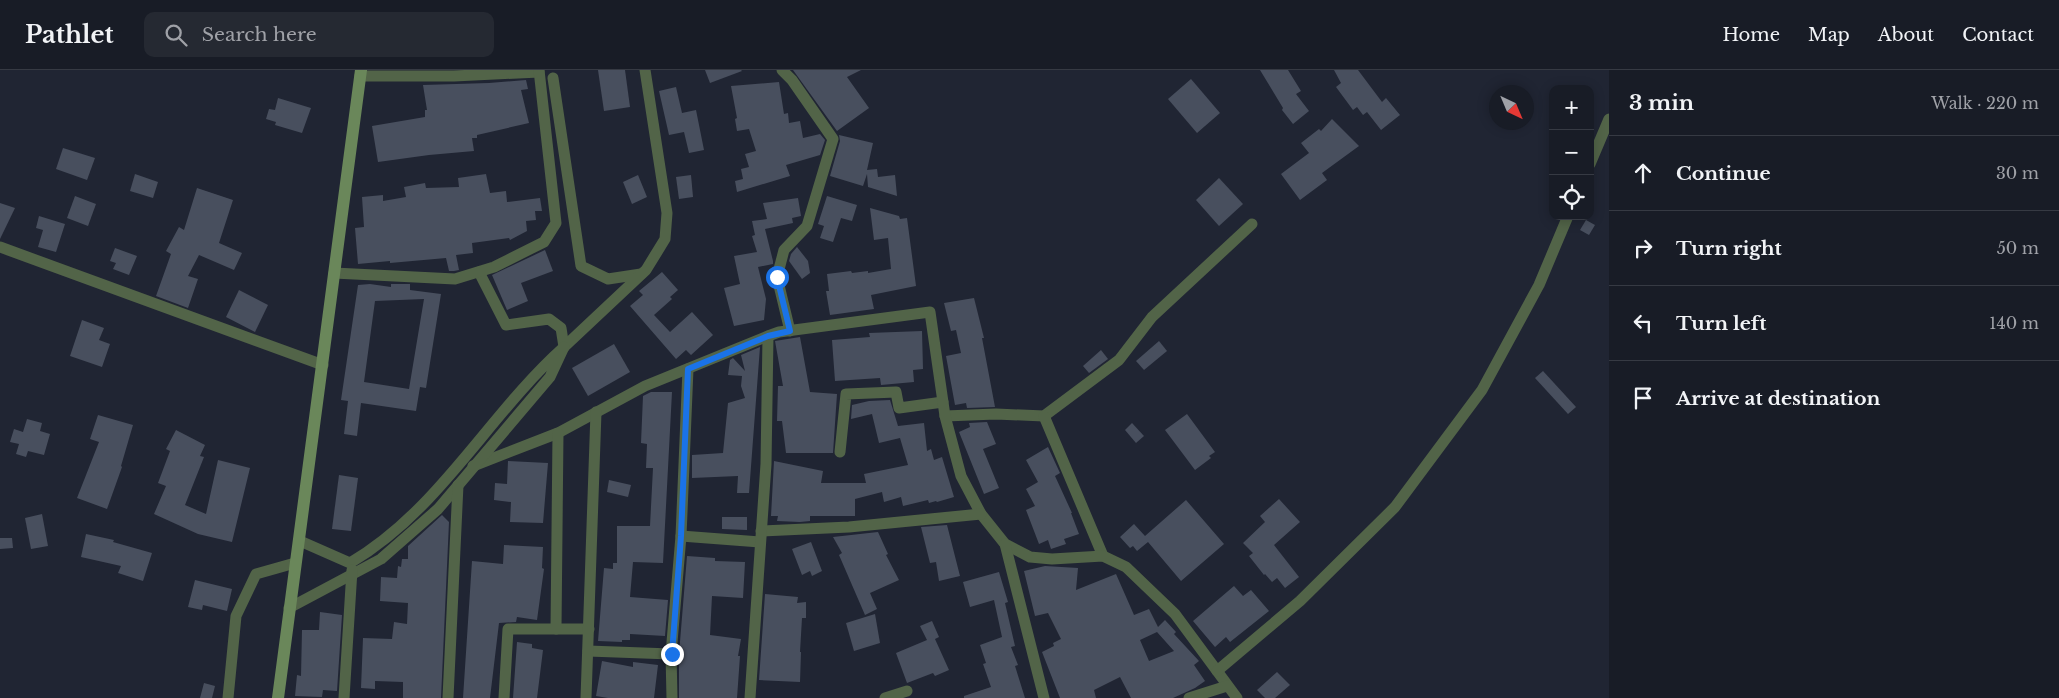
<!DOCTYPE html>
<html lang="en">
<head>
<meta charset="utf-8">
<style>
	:root { --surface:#181c26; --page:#252932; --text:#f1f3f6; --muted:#9fa1a7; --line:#363a43 }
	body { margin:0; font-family:"Libre Baskerville",serif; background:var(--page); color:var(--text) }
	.controls { position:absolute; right:15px; top:15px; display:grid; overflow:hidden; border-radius:10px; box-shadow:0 2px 12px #0003 }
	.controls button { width:45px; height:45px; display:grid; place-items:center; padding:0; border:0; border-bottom:1px solid var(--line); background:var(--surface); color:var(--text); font:25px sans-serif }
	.compass { position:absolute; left:1489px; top:15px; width:45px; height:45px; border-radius:50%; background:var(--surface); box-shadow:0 2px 12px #0003; rotate:136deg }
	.stop { position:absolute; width:15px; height:15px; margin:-11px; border:4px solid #1a73e8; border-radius:50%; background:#fff }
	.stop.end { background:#1a73e8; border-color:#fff; box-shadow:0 1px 5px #0008 }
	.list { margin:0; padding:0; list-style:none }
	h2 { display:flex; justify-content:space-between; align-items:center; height:65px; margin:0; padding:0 20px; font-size:21px }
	h2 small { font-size:16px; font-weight:400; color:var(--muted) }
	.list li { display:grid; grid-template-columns:32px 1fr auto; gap:15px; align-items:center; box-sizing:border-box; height:75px; padding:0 20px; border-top:1px solid var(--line) }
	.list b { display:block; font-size:19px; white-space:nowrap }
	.list em { font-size:16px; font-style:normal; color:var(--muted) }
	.icon { flex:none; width:28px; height:28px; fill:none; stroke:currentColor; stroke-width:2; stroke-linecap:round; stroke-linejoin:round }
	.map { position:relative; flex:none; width:1609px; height:628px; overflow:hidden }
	header { display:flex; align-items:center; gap:30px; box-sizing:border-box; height:70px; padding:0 25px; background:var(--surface); border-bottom:1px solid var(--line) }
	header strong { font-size:24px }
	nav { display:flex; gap:28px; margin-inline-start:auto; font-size:18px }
	.search { width:350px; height:45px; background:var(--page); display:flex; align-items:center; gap:12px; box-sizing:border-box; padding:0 18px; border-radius:10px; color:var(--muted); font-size:19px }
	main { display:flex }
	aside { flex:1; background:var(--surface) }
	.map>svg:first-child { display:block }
	.building { fill:#484f5e; fill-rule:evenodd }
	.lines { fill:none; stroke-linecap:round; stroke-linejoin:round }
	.minor { stroke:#526448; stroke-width:11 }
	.secondary { stroke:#6a875a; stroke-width:12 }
	.route { stroke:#1a73e8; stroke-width:6 }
</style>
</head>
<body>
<header>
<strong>Pathlet</strong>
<div class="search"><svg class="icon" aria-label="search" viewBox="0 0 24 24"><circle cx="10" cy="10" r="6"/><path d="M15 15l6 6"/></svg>Search here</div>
<nav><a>Home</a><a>Map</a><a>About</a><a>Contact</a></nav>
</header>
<main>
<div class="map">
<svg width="1609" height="628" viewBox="0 0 1609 628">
	<rect width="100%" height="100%" fill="#202533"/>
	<g class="building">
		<path d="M598,0H625L630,37L604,41Z"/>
		<path d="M705,0H741L742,1L710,13Z"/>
		<path d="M793,0H861L847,7L869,38L837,61Z"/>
		<path d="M1260,0H1288L1301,21L1296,24L1309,41L1293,54L1282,40L1283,38Z"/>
		<path d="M1334,0H1358L1382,32L1386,28L1400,45L1381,60L1367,42L1363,45L1357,37L1353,40L1336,17L1341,13Z"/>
		<path d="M1191,9L1220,43L1197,63L1168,29Z"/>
		<path d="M526,10L528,19L521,20L529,53L477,65V68H472L474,81L429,85L378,92L372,56L425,47V40H427L423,15L489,13Z"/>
		<path d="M779,12L784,44L788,43L789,53L800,51L803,68L820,64L825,70L820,85L786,95L790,106L737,122L735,111L743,109L741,99L749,97L745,84L756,81L749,59L737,61L735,49L737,48L731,16Z"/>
		<path d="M676,17L682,43L696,40L704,80L689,83L684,62L669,65L659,21Z"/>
		<path d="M278,28L311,38L302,63L275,55L276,52L266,49L269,39L275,40Z"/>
		<path d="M1332,49L1359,76L1322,103L1327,110L1300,130L1281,104L1309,83L1301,73L1319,59L1321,61Z"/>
		<path d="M839,65L873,73L867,100L877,99L878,107L895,105L897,126L868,117L867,104L863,116L830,106L840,71Z"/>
		<path d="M63,78L95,88L87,110L56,99Z"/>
		<path d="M135,104L158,112L153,128L130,121Z"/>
		<path d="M486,104L490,123L506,121L507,132L540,128L542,141H535L536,150L526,151L527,161L510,170L509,168L472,173L473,183L456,185L459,200L454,201H449L446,188L390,193V191L358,194L355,158L364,157L362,127L383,125V131L406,127L404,117L425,113L426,118L459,117L458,108Z"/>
		<path d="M638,105L647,127L632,134L623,112Z"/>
		<path d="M691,105L693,127L679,129L676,107Z"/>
		<path d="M1219,108L1243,134L1219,156L1196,130Z"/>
		<path d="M197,118L233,130L219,173L242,183L234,200L199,185L188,206L198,209L188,238L156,226L171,184L166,181L179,157L184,160Z"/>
		<path d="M75,126L96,134L88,156L67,148Z"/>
		<path d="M827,126L857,135L852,151L841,148L833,172L820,168L824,156L818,154Z"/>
		<path d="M798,128L801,146L792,148L793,153L765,159L773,191V194L758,197L766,229L764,250L734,256L724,218L740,214L734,186L757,182L752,166L755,165L752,151L767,149L763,133Z"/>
		<path d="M0,133L15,138L0,169Z"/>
		<path d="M870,138L899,146L900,149L907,148L916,216L871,225L874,239L830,245L826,221H829L827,204L851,201L852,203L868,201V203L891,199L888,168L874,170Z"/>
		<path d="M39,146L65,154L56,182L38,177L43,160L36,158Z"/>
		<path d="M1586,150L1595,155L1589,165L1580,160Z"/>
		<path d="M797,177L808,191L810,203L802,209L789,191L791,184Z"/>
		<path d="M115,178L137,186L129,205L113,199L116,193L110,191Z"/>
		<path d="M545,180L553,201L521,213L528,231L507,240L492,205Z"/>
		<path d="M662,202L678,220L670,227L672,229L654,245L670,262L692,242L713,265L691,285L686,280L676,289L630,236L643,225L639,221Z"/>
		<path d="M370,214L391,217V214H410V220L441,224L426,318L420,317L416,341L361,333L357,366L344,364L348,331L341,330L358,215ZM424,229L409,319L364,312L375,231Z"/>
		<path d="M239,220L268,235L255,262L226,247Z"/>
		<path d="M974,228L984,268H982L995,337L967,338L966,333L955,335L946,286L961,283L956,260L951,261L944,233Z"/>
		<path d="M82,250L104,258L99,270L110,274L102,297L70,286Z"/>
		<path d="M922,261L923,299L913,300L914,312L881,315L880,308L835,311L832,270L870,267L869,263Z"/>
		<path d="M800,267L810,322L837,324L833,383H786L782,351H777L778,316H783L775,271Z"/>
		<path d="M1159,271L1167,281L1144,300L1136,291Z"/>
		<path d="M614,274L630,302L588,326L572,298Z"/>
		<path d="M760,277L749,423H737L738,406L692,408V385L723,383L728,333L745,328L741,316L742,306L728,305L730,290L733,288L745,301L741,285Z"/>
		<path d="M1101,280L1108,289L1089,303L1083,296Z"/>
		<path d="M1543,301L1576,337L1568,344L1535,308Z"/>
		<path d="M651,322H672L663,493L633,492L630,527L668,530L665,566L630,564V570H622V572L598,571L604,498L613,499V493H617V456H650L653,398H646L647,374L641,373L643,326Z"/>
		<path d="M890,330L898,356L924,353L927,381L931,379L934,390L942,387L954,427L937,432L936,431L929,433L928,430L903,436L901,427L884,432L882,422L855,429V446H810V451L800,452L777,451L778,446H771L774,391L823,401L821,413H866L864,404L908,395L900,368L879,373L872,344L851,349L852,335L869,331Z"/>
		<path d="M1187,344L1215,382L1209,386L1211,388L1195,400L1165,360Z"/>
		<path d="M98,345L133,355L121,396L122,397L107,439L77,428L99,372L90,369Z"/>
		<path d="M27,349L42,353L40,361L50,364L44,385L28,381L26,387L16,384L19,374L10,372L14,359L23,362Z"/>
		<path d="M987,352L996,374L983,379L999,418L984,424L959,362L970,357L969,353Z"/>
		<path d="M1132,353L1144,366L1136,373L1125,360Z"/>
		<path d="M176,360L205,375L200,386L204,387L185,435L206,444L218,390L250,398L232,472L198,464L154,444L166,416L158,413L170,381L166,379Z"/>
		<path d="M1048,377L1060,403L1055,406L1072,443H1071L1079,464L1064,469L1066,474L1051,479L1048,470L1039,474L1026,440L1035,436L1026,419L1038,412L1026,390Z"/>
		<path d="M508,391L548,393L543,453L510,452L511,432L494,430L495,413L507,414Z"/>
		<path d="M339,405L358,408L351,461L332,459Z"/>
		<path d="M609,410L631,415L628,427L607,422Z"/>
		<path d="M1279,429L1300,452L1274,475L1299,507L1285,518L1277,508L1272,512L1265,504L1264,505L1249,486L1253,483L1243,473L1265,452L1260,446Z"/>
		<path d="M1186,430L1224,474L1181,511L1148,472L1137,481L1133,476L1130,478L1120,467L1134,454L1145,466Z"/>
		<path d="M42,444L48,476L31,479L25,448Z"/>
		<path d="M442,445L449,452L441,628H403V612L375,611V619L361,618L363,568L392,569L394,552L407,554L408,533L380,531L381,507L397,508L398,496L401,497L402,489H408V476Z"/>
		<path d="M722,447H747V460L722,459Z"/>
		<path d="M947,455L960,506L939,511L936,492L930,493L921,457Z"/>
		<path d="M878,462L888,484L886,485L899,510L870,523L877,539L865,545L839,485L842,483L833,467Z"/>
		<path d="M86,464L114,470L113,472L152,483L143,511L118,503L121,496L81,487Z"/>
		<path d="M0,468H12L13,478L0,479Z"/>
		<path d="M811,472L822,501L812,506L810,501L802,505L792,479Z"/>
		<path d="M504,475L543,477L542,498L544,499L537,550L517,547L516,552L499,553L490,628H463L472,491L503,494Z"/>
		<path d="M687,486L715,488V491L745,492L743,528L712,526L710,565L741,569L738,586H740L737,628H679V584Z"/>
		<path d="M1045,496L1078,498L1076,520L1116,504L1134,545L1149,539L1158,557L1165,550L1176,562L1174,564L1199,591L1194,595L1205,611L1195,618L1173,628H1131L1120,607L1094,620L1096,628H1060L1042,582L1054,576L1053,573L1061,569L1048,543L1035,546L1024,501ZM1157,562L1174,581L1149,591L1140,570Z"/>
		<path d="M999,502L1008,532L1005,533L1015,576L1011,577L1018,595L1015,596L1025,628H964V626L991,617L983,594L986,593L980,575L1002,567L994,530L970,537L963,512Z"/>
		<path d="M195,510L232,519L227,541L203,535L202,540L188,537Z"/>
		<path d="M1234,516L1243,526L1251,520L1269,541L1230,572L1226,567L1215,577L1193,551Z"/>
		<path d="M765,524L798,527L797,533L806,532V548H802L800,582H801L800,612L759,610Z"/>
		<path d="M320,542L342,545L337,621L323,620L322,627L295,626L297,605L301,606L302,560H319Z"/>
		<path d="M875,544L880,573L854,581L846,553Z"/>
		<path d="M932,551L939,567L935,569L949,600L935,606L933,603L907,613L896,583L927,570L920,556Z"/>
		<path d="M517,572L532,574V578L543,580L537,628H513Z"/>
		<path d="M602,591L633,597V592L658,595L654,628H608L596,626Z"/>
		<path d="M1277,602L1290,615L1275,628H1265L1257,620Z"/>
		<path d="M204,613L215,616L212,628H200Z"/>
	</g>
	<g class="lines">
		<g class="minor">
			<path d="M782,0L792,10L833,69L807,156L784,180L777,207L790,261"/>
			<path d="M360,6H454L539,2"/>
			<path d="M553,8L581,196L608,209L641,204"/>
			<path d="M1590,94L1609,49"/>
			<path d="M0,177L323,295"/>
			<path d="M479,202L506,255L549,249L561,258L564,277"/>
			<path d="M334,203L455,209L494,197L544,172L556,153L539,0"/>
			<path d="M564,277L646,200L665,169L667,143L645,0"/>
			<path d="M945,346L996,344L1044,346L1119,290L1152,247L1252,154"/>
			<path d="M1044,346L1103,486"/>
			<path d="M840,382L846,324L896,322L899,338L943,332"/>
			<path d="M473,396L558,363L645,316L768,266L779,262L930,242L945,346L961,406L981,444L1005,474L1030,487L1052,489L1103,486L1126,497L1175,544L1237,628"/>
			<path d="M761,461L849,457L981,444"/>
			<path d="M681,466L760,472"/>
			<path d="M1005,474L1044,628"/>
			<path d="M289,538L381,489L438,439L550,307L564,277C488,345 440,440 350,493L300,471"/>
			<path d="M556,559L558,363"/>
			<path d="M588,581L671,584"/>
			<path d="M1217,601L1300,531L1395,437L1482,320L1539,215L1568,146"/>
			<path d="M228,628L236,546L256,504L295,493"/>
			<path d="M344,628L352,500"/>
			<path d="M448,628L458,415"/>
			<path d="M504,628L508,559H589"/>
			<path d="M586,628L596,342"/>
			<path d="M672,628L671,584L681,466L688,299"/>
			<path d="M750,628L766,394L768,266"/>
			<path d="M885,628L907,621"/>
			<path d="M1189,628L1227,616"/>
		</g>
		<path class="secondary" d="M278,628L361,0"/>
	</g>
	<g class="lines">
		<path class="route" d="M672,584L681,466L688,299L768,266L790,261L777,207"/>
	</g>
</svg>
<div class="controls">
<button>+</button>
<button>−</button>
<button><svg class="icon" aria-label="locate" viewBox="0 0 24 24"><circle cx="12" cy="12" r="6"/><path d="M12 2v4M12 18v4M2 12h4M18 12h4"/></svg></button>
</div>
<svg class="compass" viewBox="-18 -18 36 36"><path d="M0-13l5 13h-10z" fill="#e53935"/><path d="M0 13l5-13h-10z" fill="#9fa1a7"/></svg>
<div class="stop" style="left:777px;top:207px"></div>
<div class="stop end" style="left:672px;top:584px"></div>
</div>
<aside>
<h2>3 min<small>Walk · 220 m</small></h2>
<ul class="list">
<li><svg class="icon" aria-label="ahead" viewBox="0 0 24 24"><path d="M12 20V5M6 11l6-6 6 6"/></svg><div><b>Continue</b></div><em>30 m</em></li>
<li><svg class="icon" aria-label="right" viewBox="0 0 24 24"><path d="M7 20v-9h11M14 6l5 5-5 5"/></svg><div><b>Turn right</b></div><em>50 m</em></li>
<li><svg class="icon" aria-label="left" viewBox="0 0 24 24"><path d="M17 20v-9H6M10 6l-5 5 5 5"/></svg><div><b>Turn left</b></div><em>140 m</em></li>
<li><svg class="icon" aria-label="arrive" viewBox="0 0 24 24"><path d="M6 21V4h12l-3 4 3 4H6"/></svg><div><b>Arrive at destination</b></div></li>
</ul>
</aside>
</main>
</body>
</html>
